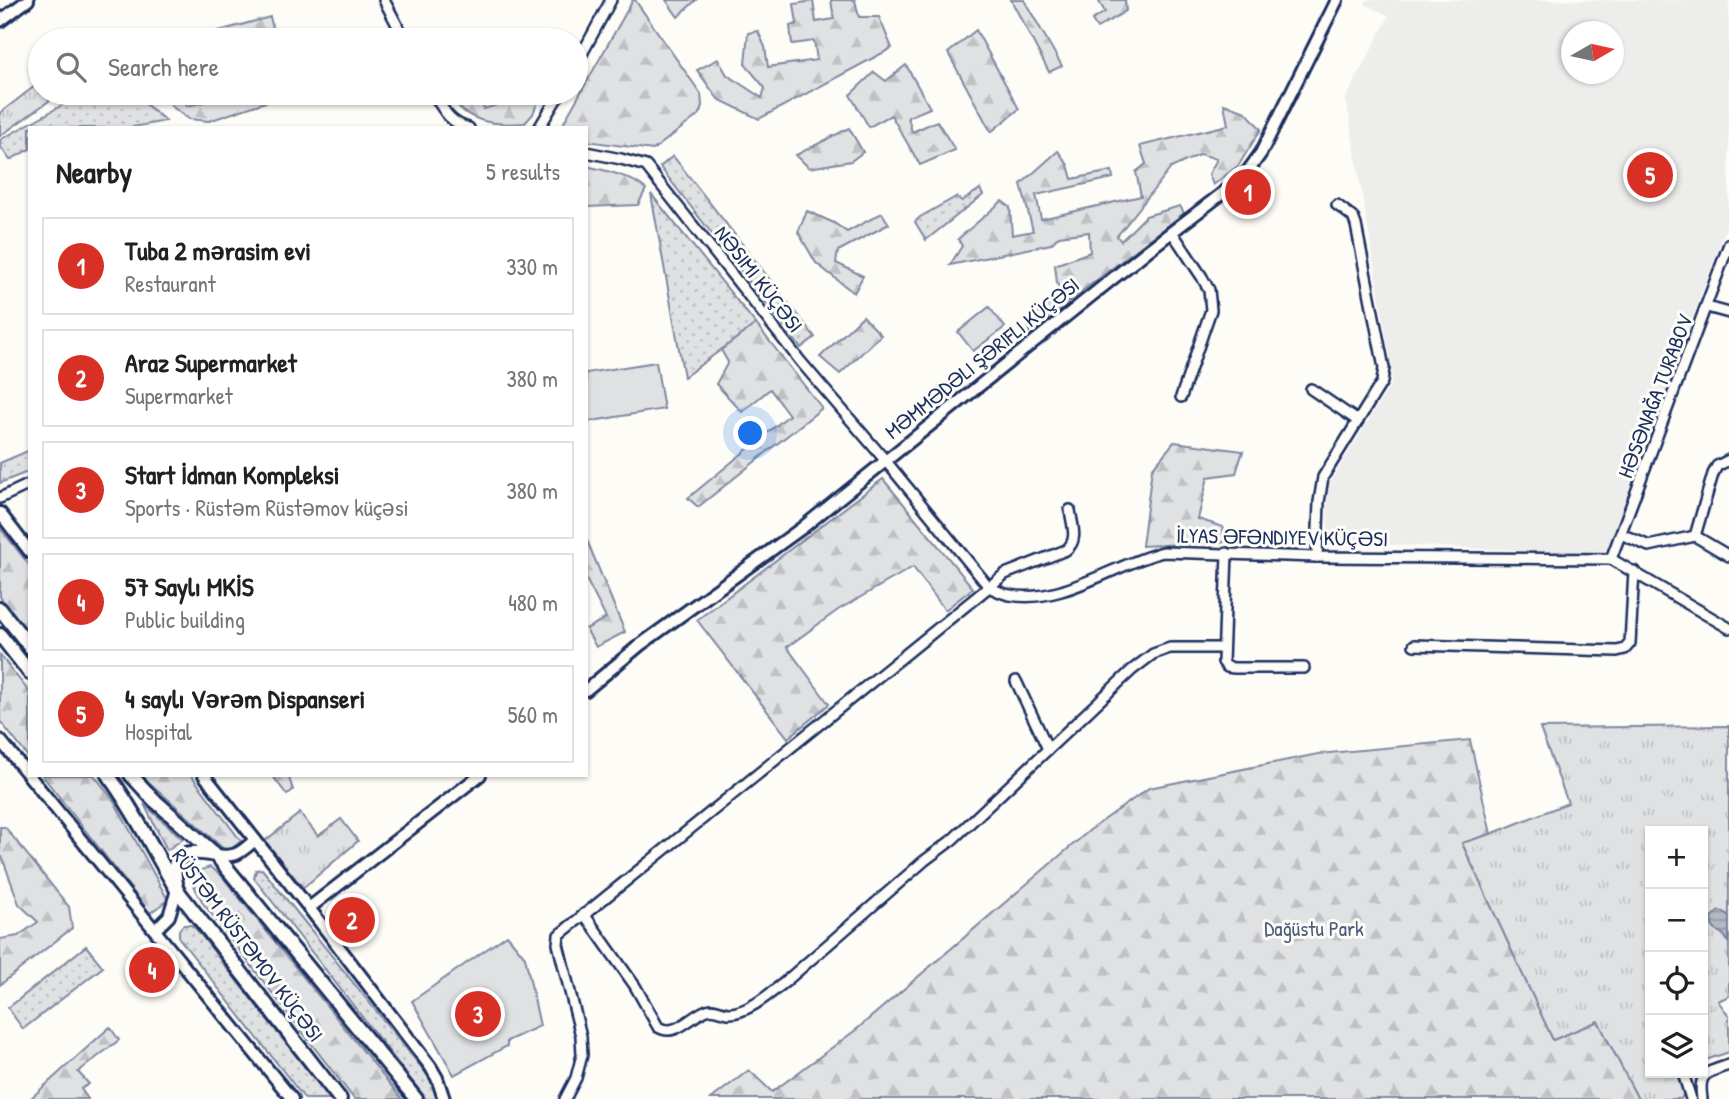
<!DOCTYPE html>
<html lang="en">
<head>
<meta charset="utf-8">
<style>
	:root { --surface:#fff; --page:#f6f6f6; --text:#202124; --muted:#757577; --line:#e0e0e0; --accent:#d93025 }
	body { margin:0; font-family:"Patrick Hand",sans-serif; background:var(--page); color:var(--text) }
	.controls { position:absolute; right:21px; bottom:21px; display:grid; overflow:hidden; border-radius:0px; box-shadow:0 2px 5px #0004 }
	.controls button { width:63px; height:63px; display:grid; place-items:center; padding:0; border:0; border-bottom:2px solid var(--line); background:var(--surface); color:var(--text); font:35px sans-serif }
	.compass { position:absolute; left:1561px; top:21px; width:63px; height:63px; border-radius:50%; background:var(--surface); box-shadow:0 2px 5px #0004; rotate:81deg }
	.you { position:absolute; left:751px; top:434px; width:24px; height:24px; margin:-18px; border:5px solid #fff; border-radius:50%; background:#1a73e8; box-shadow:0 0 0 10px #1a73e833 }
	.badge { display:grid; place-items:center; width:46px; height:46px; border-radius:50%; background:var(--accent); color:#fff; font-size:23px; font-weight:700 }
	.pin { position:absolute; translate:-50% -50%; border:4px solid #fff; box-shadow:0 2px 7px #0006 }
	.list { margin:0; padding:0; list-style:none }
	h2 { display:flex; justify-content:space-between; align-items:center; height:91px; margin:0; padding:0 28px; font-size:30px }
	h2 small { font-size:23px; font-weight:400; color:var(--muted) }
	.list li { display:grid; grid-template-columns:46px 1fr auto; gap:21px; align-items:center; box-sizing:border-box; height:98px; margin:0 14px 14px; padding:0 14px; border:2px solid var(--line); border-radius:0px }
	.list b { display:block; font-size:26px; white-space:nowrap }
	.list p { margin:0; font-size:23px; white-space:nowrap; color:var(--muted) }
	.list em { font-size:23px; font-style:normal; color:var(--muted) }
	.icon { flex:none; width:38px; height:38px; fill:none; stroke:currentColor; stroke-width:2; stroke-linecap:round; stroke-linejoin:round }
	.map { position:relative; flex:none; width:1729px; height:1099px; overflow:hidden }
	.search { position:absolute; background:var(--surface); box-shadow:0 2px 5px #0004; left:28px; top:28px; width:560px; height:77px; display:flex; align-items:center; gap:18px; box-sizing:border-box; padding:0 24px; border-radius:38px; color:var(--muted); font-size:26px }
	.panel { position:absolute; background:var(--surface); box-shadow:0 2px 5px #0004; left:28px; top:126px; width:560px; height:651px; border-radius:0px }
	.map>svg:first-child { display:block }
	.built { fill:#edeeec; fill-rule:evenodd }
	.grass { fill:url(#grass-dots); stroke:#7e88a0; stroke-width:2 }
	.forest { fill:url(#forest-firs); stroke:#7e88a0; stroke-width:2 }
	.park { fill:url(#park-tufts); stroke:#7e88a0; stroke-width:2 }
	.garden { fill:#e0e1e3; stroke:#7e88a0; stroke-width:2 }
	.water { fill:url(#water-rules); stroke:#76819c; stroke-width:2 }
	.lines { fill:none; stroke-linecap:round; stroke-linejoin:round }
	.minor-casing { stroke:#1b2f5e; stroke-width:14 }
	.tertiary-casing { stroke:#1b2f5e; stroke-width:16 }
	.secondary-casing { stroke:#1b2f5e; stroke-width:18 }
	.minor { stroke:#fdfcf7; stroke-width:9 }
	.tertiary { stroke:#fdfcf7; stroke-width:10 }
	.secondary { stroke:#fdfcf7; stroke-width:12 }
	.labels { text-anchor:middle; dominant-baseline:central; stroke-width:6; stroke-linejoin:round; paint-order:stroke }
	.street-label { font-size:21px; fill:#1b2f5e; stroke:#fdfcf7 }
	.park-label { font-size:21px; fill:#4c5c7f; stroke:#fdfcf7 }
</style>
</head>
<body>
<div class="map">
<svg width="1729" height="1099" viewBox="0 0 1729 1099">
	<defs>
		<pattern id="grass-dots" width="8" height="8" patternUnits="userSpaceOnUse" patternTransform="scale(1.75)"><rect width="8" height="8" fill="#e0e1e3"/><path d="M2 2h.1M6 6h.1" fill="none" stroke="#c0c1c5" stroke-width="1.8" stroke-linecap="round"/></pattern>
		<pattern id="forest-firs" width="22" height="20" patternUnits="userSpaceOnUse" patternTransform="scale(1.75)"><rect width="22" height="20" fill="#e0e1e3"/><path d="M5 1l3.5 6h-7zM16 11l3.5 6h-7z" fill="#c0c1c5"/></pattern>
		<pattern id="park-tufts" width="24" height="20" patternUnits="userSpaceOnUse" patternTransform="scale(1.75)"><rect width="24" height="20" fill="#e0e1e3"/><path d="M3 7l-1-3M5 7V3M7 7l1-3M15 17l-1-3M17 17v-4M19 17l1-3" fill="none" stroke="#c0c1c5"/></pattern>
		<pattern id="water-rules" width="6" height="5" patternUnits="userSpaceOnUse" patternTransform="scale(1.75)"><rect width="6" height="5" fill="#b3b8c5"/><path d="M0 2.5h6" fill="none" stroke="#9196a3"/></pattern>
	</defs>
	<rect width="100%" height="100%" fill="#fdfcf7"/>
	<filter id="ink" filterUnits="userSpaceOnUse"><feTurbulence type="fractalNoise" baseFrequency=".0143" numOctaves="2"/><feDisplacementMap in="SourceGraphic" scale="14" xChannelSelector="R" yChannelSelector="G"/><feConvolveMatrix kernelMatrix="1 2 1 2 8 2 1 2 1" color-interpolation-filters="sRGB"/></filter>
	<g filter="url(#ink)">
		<path class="built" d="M1367,0H1729V220L1605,554L1328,542L1327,487L1391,384L1392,372L1346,98L1389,16L1365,4ZM1572,32H1614V74H1572Z"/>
		<g class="grass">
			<path d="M84,93H132L166,121L128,128H30V149L10,160L0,146V140Z"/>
			<path d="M673,156L815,337L801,348L660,167Z"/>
			<path d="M980,189L983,195L926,240L915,222L920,217L956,197L962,201Z"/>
			<path d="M651,194L756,324L684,377Z"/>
			<path d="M30,450V471L0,483V463Z"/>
			<path d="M144,804L183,839L167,850Z"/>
			<path d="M262,869L434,1083L438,1099H426L254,878L256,870Z"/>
			<path d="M183,925H191L196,929L330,1099H305L179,938V930Z"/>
			<path d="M86,946L103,967L23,1029L8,1008Z"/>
		</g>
		<g class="forest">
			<path d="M633,0H635L701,94L702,105L700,114L653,150L586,141V128H566L564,122Z"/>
			<path d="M666,0H696L678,17Z"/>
			<path d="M831,0H855L859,17H879L892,48L759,119L718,99L697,70L718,59L727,75L762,98L765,88L745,64L748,33L758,31L765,47L768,67L817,60L814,41L792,44L790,26L797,24L794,4L813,1L816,22L834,19Z"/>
			<path d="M1011,0H1024L1062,66L1049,72Z"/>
			<path d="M1098,0H1125L1126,11L1097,28L1092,20L1105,12Z"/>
			<path d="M270,17L276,40H186Z"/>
			<path d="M976,30L1019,109L991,132L948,53Z"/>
			<path d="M906,65L930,108L908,117L912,132L937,121L955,150L920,165L891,115L869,127L850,95L874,72L886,81Z"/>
			<path d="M169,93H183L187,106L241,93H269L271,100L209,121L189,119L171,106Z"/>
			<path d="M449,93H478L484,109L534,93H541L533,114L525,123C504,125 475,124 459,107C455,103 452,97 449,93Z"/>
			<path d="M1224,104L1246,112L1261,129L1238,166L1213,185L1209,174L1217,159L1201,154L1171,168L1117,236L1121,241L1146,216L1180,206L1184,213L1029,332L1028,321L1061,295L1057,283L1055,265L1090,252L1089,232L1059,236L1051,244L950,265L962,246L958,239L1002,201L1010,207L1012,235L1033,231L1021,184L1058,151L1068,165L1072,179L1112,171L1113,178L1036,195L1041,219L1141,196L1136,172L1146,164L1140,146L1228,125Z"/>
			<path d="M849,128L863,152L851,161L809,168L796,155Z"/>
			<path d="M586,166C608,171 628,175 646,189L638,205L586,207Z"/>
			<path d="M807,211L834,223L847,232L882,213L889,224L838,251L836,263L863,276L854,293L816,263L798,232Z"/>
			<path d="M863,316L881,335L840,374L820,357Z"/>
			<path d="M756,324L822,408L698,507L688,498L789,415L770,389L742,412L716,384L728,362L721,350Z"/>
			<path d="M1174,442L1243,451L1236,473L1208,477L1198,519L1223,527L1224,542L1142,546L1152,469Z"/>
			<path d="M883,479L973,588L945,610L913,567L838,610L787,647L829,704L788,738L697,620Z"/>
			<path d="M0,528L30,566V634L0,597Z"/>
			<path d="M586,538L625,632L596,647L586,629L606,618L586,579Z"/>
			<path d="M0,655L30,693V759L0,721Z"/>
			<path d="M1470,740L1491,834L1462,843L1553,1040L1598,1021L1638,1099H711L749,1070L772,1092L857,1029L1090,830L1149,788L1318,754Z"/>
			<path d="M42,775H94L114,801L168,900L150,913Z"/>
			<path d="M141,775H191L241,841L227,852Z"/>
			<path d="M272,775H288L293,790L287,795Z"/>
			<path d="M0,827H5L69,907L72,928L0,985V939L18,936L38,922L19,904L2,857L0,858Z"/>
			<path d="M210,867L221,875L402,1099H354L203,903L192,882L195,872Z"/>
			<path d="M110,1027L119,1040L78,1072L89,1084L81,1089L88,1099H30Z"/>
		</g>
		<g class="park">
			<path d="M40,82V93H60L0,136V113Z"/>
			<path d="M1729,726V996L1718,1001L1729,1016V1052L1703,1061V831H1650V1073H1678C1681,1081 1687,1092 1681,1099H1638L1598,1021L1553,1040L1462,843L1491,834L1568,803L1540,728Z"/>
			<path d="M300,813L318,836L341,819L358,841L303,888L265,841Z"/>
		</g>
		<g class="garden">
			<path d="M989,307L1005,327L973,351L958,332Z"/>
			<path d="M656,362L664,409L586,422V373Z"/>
			<path d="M507,935L525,957L540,1026L507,1041V1046L454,1075L412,1001Z"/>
		</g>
		<path class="water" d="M1719,911L1724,912L1729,916V944C1728,942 1725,935 1722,934C1721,932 1719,932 1717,931C1708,925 1711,916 1719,911Z"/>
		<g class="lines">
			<defs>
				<g id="minor">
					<path d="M384,0L405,40"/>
					<path d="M576,65L611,0"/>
					<path d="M433,93C443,109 449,123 469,128"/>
					<path d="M539,128L560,93"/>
					<path d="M586,152L621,159L646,166L801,362L885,460L989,587C995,590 1003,594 1010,595C1061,605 1114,564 1163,552L1317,557L1611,559L1729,628"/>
					<path d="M1172,232L1202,277L1209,290L1211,310L1181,397"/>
					<path d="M1707,307L1729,313"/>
					<path d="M1311,389L1358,421"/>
					<path d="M0,498L30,484"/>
					<path d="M1621,534L1649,546L1695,536L1729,556"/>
					<path d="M1695,536L1713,474L1717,466L1729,460"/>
					<path d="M1227,553L1223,662L1227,667L1234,668H1304"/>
					<path d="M1317,557L1319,502L1323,477L1382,382L1384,368L1356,225L1353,217L1337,205"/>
					<path d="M1611,559L1729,244"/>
					<path d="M1414,645L1617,651L1625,649L1630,643L1634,571"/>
					<path d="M1016,681L1048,749"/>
					<path d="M584,914L635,986L658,1027C676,1038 690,1016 707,1010C714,1007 720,1012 728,1013C747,1014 771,993 785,982L924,861L952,840L1132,670L1153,654L1170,648H1223"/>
					<path d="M1683,1073L1691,1099"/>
					<path d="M565,1099L576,1078L582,1055L581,1036L558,944L559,935L1005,574L1066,550C1079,540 1072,525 1070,510"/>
					<path d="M1702,1099C1698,1072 1706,1073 1729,1065"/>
				</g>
				<g id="tertiary">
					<path d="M0,21L28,0"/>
					<path d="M0,513L30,552"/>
					<path d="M586,690L640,645L802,528L1147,251L1232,186L1248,171L1261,153L1337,0"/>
					<path d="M0,740L292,1099"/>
					<path d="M204,775L309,908L430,1066L437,1078L444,1099"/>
					<path d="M216,855C236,858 240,853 255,840"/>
					<path d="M309,908L480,775"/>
					<path d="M155,930L169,916L177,890"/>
				</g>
				<g id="secondary">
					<path d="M0,609L30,647"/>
					<path d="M0,635L30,673"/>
					<path d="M108,775C135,811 154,852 177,890L340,1099"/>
					<path d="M131,775L153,799L216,855L416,1099"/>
					<path d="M176,883C169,850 190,850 215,855"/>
				</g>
			</defs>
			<use href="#minor" class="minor-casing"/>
			<use href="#tertiary" class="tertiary-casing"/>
			<use href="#secondary" class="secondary-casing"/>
			<use href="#minor" class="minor"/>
			<use href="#tertiary" class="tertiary"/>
			<use href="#secondary" class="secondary"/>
		</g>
	</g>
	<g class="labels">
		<g class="street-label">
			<text transform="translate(759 279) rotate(52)">NƏSIMI KÜÇƏSI</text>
			<text transform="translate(982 358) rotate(-39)">MƏMMƏDƏLI ŞƏRIFLI KÜÇƏSI</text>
			<text transform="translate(1655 396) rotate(-69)">HƏSƏNAĞA TURABOV</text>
			<text transform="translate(1282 537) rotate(1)">İLYAS ƏFƏNDIYEV KÜÇƏSI</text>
			<text transform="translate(248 945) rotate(53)">RÜSTƏM RÜSTƏMOV KÜÇƏSI</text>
		</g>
		<g class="park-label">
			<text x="1314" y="928">Dağüstu Park</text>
		</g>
	</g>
</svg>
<div class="controls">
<button>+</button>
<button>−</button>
<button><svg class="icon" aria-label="locate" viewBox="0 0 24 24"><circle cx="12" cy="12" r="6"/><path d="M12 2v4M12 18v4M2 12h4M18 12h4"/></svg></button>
<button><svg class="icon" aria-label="layers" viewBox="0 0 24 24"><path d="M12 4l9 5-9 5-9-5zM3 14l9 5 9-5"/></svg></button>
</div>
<svg class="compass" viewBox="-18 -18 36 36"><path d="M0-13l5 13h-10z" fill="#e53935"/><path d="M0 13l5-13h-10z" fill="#757577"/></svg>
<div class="you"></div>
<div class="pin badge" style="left:1248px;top:192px">1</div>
<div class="pin badge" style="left:352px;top:920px">2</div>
<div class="pin badge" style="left:478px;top:1014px">3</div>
<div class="pin badge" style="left:152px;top:970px">4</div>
<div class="pin badge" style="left:1650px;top:175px">5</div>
<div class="search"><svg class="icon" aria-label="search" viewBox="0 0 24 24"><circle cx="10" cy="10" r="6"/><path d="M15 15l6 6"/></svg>Search here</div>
<section class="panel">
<h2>Nearby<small>5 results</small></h2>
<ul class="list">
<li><span class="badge">1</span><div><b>Tuba 2 mərasim evi</b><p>Restaurant</p></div><em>330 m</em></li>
<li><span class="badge">2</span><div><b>Araz Supermarket</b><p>Supermarket</p></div><em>380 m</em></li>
<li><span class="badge">3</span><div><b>Start İdman Kompleksi</b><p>Sports · Rüstəm Rüstəmov küçəsi</p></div><em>380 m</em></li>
<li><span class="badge">4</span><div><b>57 Saylı MKİS</b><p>Public building</p></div><em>480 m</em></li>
<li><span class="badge">5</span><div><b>4 saylı Vərəm Dispanseri</b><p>Hospital</p></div><em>560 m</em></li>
</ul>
</section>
</div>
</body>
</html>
